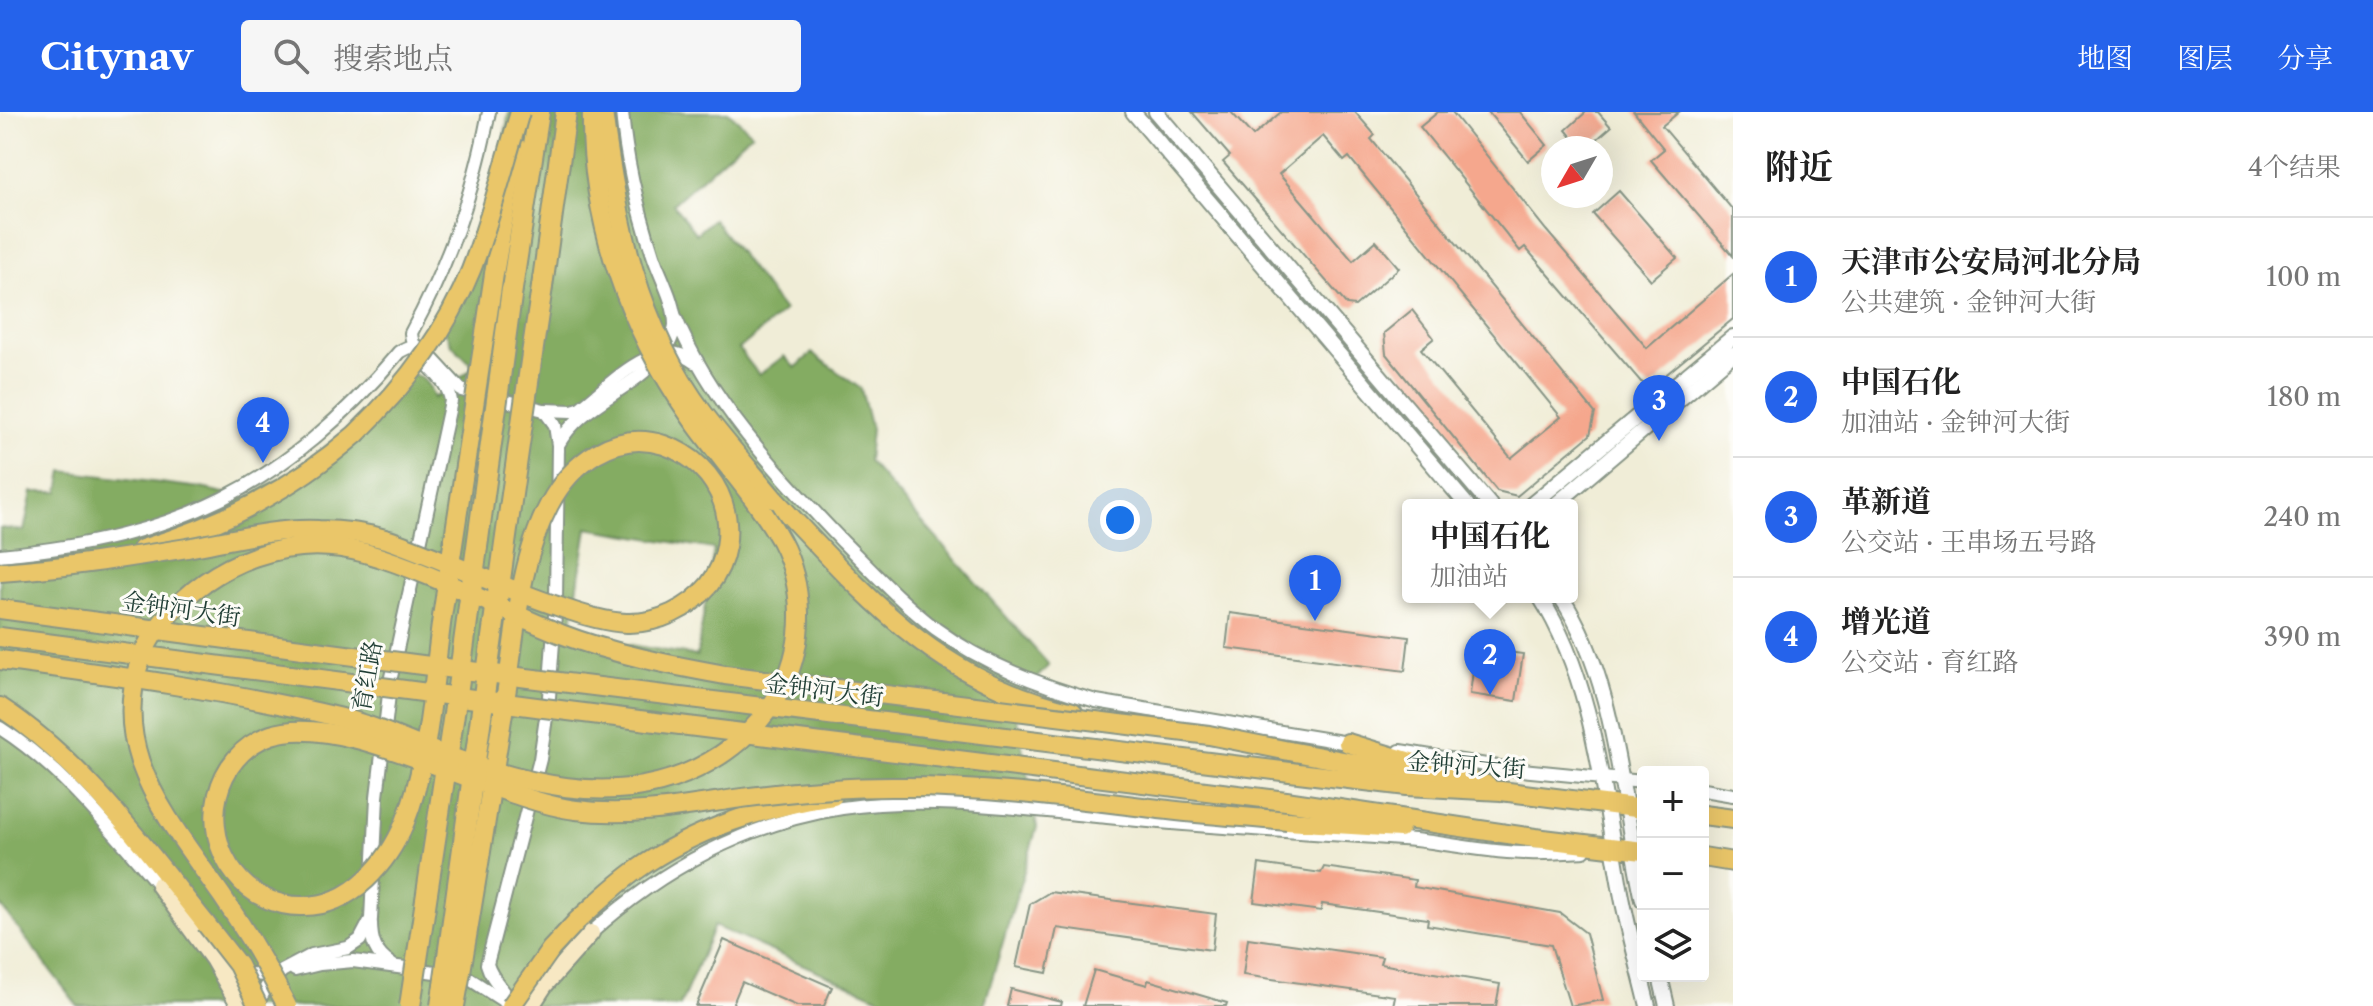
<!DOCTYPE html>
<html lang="zh">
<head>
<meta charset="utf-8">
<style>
	:root { --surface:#fff; --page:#f6f6f6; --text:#222; --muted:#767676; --line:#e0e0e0; --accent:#2563eb }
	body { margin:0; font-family:"Libre Caslon Text","Noto Serif SC",serif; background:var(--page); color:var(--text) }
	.controls { position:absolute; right:24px; bottom:24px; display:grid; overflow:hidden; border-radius:8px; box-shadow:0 8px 32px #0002 }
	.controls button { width:72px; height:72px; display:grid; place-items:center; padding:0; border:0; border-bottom:2px solid var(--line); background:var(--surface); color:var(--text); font:40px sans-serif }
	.compass { position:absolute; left:1541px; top:24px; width:72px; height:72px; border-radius:50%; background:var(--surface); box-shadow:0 8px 32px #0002; rotate:231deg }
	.you { position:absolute; left:1120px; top:408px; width:28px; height:28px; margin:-20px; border:6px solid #fff; border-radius:50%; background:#1a73e8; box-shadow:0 0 0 12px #1a73e833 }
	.badge { display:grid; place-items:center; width:52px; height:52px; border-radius:50%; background:var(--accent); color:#fff; font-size:26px; font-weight:700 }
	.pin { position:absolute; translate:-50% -66px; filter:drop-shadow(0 2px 4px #0008) }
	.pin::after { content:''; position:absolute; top:42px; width:28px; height:24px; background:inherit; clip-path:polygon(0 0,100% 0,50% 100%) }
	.popup { position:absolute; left:1402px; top:387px; width:176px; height:104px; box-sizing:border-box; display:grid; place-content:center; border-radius:8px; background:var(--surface); filter:drop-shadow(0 2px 6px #0005); font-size:26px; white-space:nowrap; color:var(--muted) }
	.popup b { font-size:30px; color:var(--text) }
	.popup::after { content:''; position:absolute; left:50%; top:100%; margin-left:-16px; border:16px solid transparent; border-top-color:var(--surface) }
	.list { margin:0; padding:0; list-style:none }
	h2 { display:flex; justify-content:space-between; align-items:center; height:104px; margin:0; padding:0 32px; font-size:34px }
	h2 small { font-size:26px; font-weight:400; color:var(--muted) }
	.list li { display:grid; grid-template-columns:52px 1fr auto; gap:24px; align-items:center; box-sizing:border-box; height:120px; padding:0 32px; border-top:2px solid var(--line) }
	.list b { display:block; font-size:30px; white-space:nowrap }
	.list p { margin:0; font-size:26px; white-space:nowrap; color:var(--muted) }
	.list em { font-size:26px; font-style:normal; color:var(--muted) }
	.icon { flex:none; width:44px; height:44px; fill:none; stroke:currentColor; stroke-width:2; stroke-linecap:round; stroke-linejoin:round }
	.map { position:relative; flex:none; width:1733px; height:894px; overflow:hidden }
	header { display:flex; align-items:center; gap:48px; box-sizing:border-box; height:112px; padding:0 40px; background:var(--accent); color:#fff }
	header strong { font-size:38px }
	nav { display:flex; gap:44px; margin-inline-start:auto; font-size:28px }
	.search { width:560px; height:72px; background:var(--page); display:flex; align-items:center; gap:20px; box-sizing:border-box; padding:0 28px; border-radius:8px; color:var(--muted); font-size:30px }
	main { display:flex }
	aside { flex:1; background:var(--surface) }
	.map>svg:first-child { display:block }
	.forest { fill:#84ac62; stroke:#52744b; stroke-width:2; fill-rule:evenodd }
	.building { fill:#f5a78d }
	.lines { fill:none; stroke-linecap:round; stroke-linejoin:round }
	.minor-casing { stroke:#889586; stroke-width:16 }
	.tertiary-casing { stroke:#889586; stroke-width:18 }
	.secondary-casing { stroke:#889586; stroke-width:20 }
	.primary-casing { stroke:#889586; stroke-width:22 }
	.trunk-casing { stroke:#889586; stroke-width:24 }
	.minor { stroke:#fff; stroke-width:12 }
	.tertiary { stroke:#fff; stroke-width:14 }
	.secondary { stroke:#f7e8c3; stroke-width:16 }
	.primary { stroke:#eac669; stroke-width:18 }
	.trunk { stroke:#eac669; stroke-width:20 }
	.primary-bridge-casing { stroke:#889586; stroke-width:22; stroke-linecap:butt }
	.trunk-bridge-casing { stroke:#889586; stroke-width:24; stroke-linecap:butt }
	.primary-bridge { stroke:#eac669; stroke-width:18 }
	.trunk-bridge { stroke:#eac669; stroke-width:20 }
	.labels { text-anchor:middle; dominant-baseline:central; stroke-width:6; stroke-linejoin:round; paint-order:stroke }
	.street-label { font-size:24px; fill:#1f3d34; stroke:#fdfcf7 }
</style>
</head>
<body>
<header>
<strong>Citynav</strong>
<div class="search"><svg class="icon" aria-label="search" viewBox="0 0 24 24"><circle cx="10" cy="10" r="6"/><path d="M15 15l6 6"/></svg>搜索地点</div>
<nav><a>地图</a><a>图层</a><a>分享</a></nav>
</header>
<main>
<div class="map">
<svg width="1733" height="894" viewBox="0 0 1733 894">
	<rect width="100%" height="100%" fill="#fdfcf7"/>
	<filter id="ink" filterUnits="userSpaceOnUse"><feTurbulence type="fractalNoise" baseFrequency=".0125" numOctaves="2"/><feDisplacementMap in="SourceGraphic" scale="16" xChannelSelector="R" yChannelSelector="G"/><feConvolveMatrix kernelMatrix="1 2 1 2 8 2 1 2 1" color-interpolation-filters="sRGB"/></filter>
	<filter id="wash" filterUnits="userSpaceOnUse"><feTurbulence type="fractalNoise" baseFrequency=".006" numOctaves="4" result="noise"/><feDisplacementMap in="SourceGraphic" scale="32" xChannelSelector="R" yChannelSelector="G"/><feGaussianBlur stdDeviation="1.8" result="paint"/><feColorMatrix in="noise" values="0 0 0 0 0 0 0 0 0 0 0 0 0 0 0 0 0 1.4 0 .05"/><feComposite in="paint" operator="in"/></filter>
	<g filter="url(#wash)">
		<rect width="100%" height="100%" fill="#f0edd7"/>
		<path class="forest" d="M509,0H728L752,21L673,92L696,122L713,107L784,199L739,237L759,263L784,244L795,256L812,241L861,277L871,317L868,349L1049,553L1014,590L1037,715L984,894H898L714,814L680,894H78L0,793V416L24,419L32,380H59L63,359L201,376L246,386C287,363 328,338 361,304C374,291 385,266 405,263C422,260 429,272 434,286L474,255L451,232L441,210L445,190L468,153L504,26ZM587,416L714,437L697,544L570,523Z"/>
		<g id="blocks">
			<g class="building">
				<path d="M1192,0H1231L1253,24L1281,0H1355L1375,23L1371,27L1595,301L1590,323L1517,384L1497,379L1386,242L1384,221L1412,198L1434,226L1421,237L1511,346L1561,305L1349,45L1344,49L1323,24L1279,62L1353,149L1376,129L1399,156L1355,194L1347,193L1223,50L1230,44Z"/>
				<path d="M1438,0H1452L1546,118L1647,236L1733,162V207L1651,275L1641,270L1525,135L1520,139L1420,15Z"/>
				<path d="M1488,0H1520L1547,33L1528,49Z"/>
				<path d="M1586,0H1598L1611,15L1587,36H1581L1566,18Z"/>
				<path d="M1634,0H1679L1662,14L1733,98V144L1651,48L1664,37Z"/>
				<path d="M1619,79L1677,146L1651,168L1593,102Z"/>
				<path d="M1230,501L1409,525L1405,559L1226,536Z"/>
				<path d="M1476,536L1523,542L1516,589L1470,582Z"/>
				<path d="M1259,752L1321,761L1324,755L1415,768L1414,775L1560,801L1586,821L1603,888L1570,894L1551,833L1427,813L1428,807L1322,792L1321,799L1254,790Z"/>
				<path d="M1050,780L1216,802L1212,838L1057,816L1047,861L1016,855L1030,792Z"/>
				<path d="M1248,826L1382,845L1380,852L1500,872L1496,894H1393L1395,884L1243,863Z"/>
				<path d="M724,828L832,875L824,894H797L742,870L732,894H696Z"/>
				<path d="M1094,858L1147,873L1148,868L1227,891L1226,894H1083Z"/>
				<path d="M1011,877L1062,890L1061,894H1007Z"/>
			</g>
		</g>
	</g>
	<g filter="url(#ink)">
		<use href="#blocks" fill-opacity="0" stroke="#889586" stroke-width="2"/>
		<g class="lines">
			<defs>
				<g id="minor">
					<path d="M674,202C710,290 778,362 843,430C873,460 902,491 936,517C984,552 1039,573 1096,589L1354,632"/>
					<path d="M544,298L572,299L579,297C609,275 655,220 694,250"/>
					<path d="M558,333C580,292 631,279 659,245C667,236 674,226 675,213C675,189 660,165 653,143C638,97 626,49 622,0"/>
					<path d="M0,443C175,427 285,376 399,240C407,235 413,232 423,237L461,278L544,298L555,313L558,333L556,489L549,585L540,647L487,852C492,870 506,878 513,894"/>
					<path d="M0,616C63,656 110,717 159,773"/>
					<path d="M1400,639L1511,657L1643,670"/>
					<path d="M1703,678L1733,683"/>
					<path d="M371,811C371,829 375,842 391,852"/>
					<path d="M591,821C661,757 747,711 842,696C929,683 1021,697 1107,705C1210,716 1313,720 1415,728C1453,732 1491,741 1529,741C1547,742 1566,740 1584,739"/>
					<path d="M215,849C232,862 253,863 274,863"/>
					<path d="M295,858L320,852L353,849L465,864L510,893"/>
					<path d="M256,894L267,874L282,859L312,843L348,836L360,828L371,807L377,685L391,565L451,289C447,260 413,251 411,221C449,151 474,79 489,0"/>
				</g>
				<g id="tertiary">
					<path d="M1133,0L1467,393"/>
					<path d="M1156,0L1490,393"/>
					<path d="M1531,393L1733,225"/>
					<path d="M1555,393L1733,242"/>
					<path d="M1540,485C1594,569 1603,683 1621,780C1628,818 1639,856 1648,894"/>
					<path d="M1561,485C1617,569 1621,690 1643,788"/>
					<path d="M1660,864L1667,894"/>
				</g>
				<g id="secondary">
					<path d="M159,773L213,847L240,894"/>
					<path d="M531,894L544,874L591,821"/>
				</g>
				<g id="primary">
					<path d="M494,162L516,34"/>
					<path d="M774,387C866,484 936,569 1073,600"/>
					<path d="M142,437C224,412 290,379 356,322"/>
					<path d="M0,595C84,650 144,735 206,812"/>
					<path d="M1348,631L1487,673"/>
					<path d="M1289,639L1435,666"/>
					<path d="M1290,660L1407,674L1501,679L1643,697"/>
					<path d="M1286,689L1535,726L1643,739"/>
					<path d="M1703,703L1733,707"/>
					<path d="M1287,709L1400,716"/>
					<path d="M1703,745L1733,750"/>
					<path d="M577,809C597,791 616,772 638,757C693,718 766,694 833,684"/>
				</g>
				<g id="trunk">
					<path d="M542,175L566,0"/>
					<path d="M512,177L539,0"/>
				</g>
			</defs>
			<use href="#minor" class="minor-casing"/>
			<use href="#tertiary" class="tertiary-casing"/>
			<use href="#secondary" class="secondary-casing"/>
			<use href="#primary" class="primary-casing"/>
			<use href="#trunk" class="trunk-casing"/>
			<use href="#minor" class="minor"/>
			<use href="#tertiary" class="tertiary"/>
			<use href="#secondary" class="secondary"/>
			<use href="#primary" class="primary"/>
			<use href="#trunk" class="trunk"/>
			<defs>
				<g id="primary-bridge">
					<path d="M603,0C617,108 637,213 704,302C726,331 751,359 774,387"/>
					<path d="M494,162C477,276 459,391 442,505C433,570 429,650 405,710C388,751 352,794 304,794C278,795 252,784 235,762C199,717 213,643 271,623C345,598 494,688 576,698C629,705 682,695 734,687C787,680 839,675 892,675C982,674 1070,686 1159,697C1202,702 1245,705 1287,709"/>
					<path d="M356,322C404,275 446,221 471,158C491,107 504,53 520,0"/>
					<path d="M0,460C63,456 125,446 187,436C231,428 274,416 319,418C343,418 366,421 389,428C446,448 500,475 557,494C579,502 603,510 626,511C658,512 689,497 709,473C727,450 732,419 723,391C714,363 691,342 664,333C615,317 571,351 549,393C520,448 516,515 507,576C490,682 474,788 455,894"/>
					<path d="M0,497L422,553L1290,660"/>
					<path d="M0,525L544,596L1286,689"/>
					<path d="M0,548C114,563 229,579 342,606C370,612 397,626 425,636C516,669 618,703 709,650C741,632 767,605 784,572C805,528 804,473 781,429C756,384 719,346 690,304C629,216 590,108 592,0"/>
					<path d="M206,812L238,853L258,894"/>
					<path d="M287,894C268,856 246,819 222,784C193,742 158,700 140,650C124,602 130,548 164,508C213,450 289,420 365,441C432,460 496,496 561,522C613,542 670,553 725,563L1209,623L1289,639"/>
					<path d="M511,894L551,837L577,809"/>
				</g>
				<g id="trunk-bridge">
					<path d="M410,894L458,575L512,177"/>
					<path d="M441,894C475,654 506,414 542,175"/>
				</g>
			</defs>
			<use href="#primary-bridge" class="primary-bridge-casing"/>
			<use href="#trunk-bridge" class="trunk-bridge-casing"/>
			<use href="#primary-bridge" class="primary-bridge"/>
			<use href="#trunk-bridge" class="trunk-bridge"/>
		</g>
	</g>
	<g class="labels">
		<g class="street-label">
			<text transform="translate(181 497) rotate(8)">金钟河大街</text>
			<text transform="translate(367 564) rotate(-80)">育红路</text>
			<text transform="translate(824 578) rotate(7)">金钟河大街</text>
			<text transform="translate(1466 653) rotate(4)">金钟河大街</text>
		</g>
	</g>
</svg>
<div class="controls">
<button>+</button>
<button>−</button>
<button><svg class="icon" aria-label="layers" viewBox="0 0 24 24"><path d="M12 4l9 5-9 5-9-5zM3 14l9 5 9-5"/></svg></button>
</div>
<svg class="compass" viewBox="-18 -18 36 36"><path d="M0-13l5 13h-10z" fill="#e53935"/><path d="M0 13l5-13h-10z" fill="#767676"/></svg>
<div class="you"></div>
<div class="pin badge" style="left:1315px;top:509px">1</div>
<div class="pin badge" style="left:1490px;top:583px">2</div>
<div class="popup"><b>中国石化</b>加油站</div>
<div class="pin badge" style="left:1659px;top:329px">3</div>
<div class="pin badge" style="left:263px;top:351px">4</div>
</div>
<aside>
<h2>附近<small>4个结果</small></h2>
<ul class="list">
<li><span class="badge">1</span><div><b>天津市公安局河北分局</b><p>公共建筑 · 金钟河大街</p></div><em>100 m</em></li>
<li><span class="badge">2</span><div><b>中国石化</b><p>加油站 · 金钟河大街</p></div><em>180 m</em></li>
<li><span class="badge">3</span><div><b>革新道</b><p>公交站 · 王串场五号路</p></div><em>240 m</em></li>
<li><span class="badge">4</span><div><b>增光道</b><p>公交站 · 育红路</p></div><em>390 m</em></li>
</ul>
</aside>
</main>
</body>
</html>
